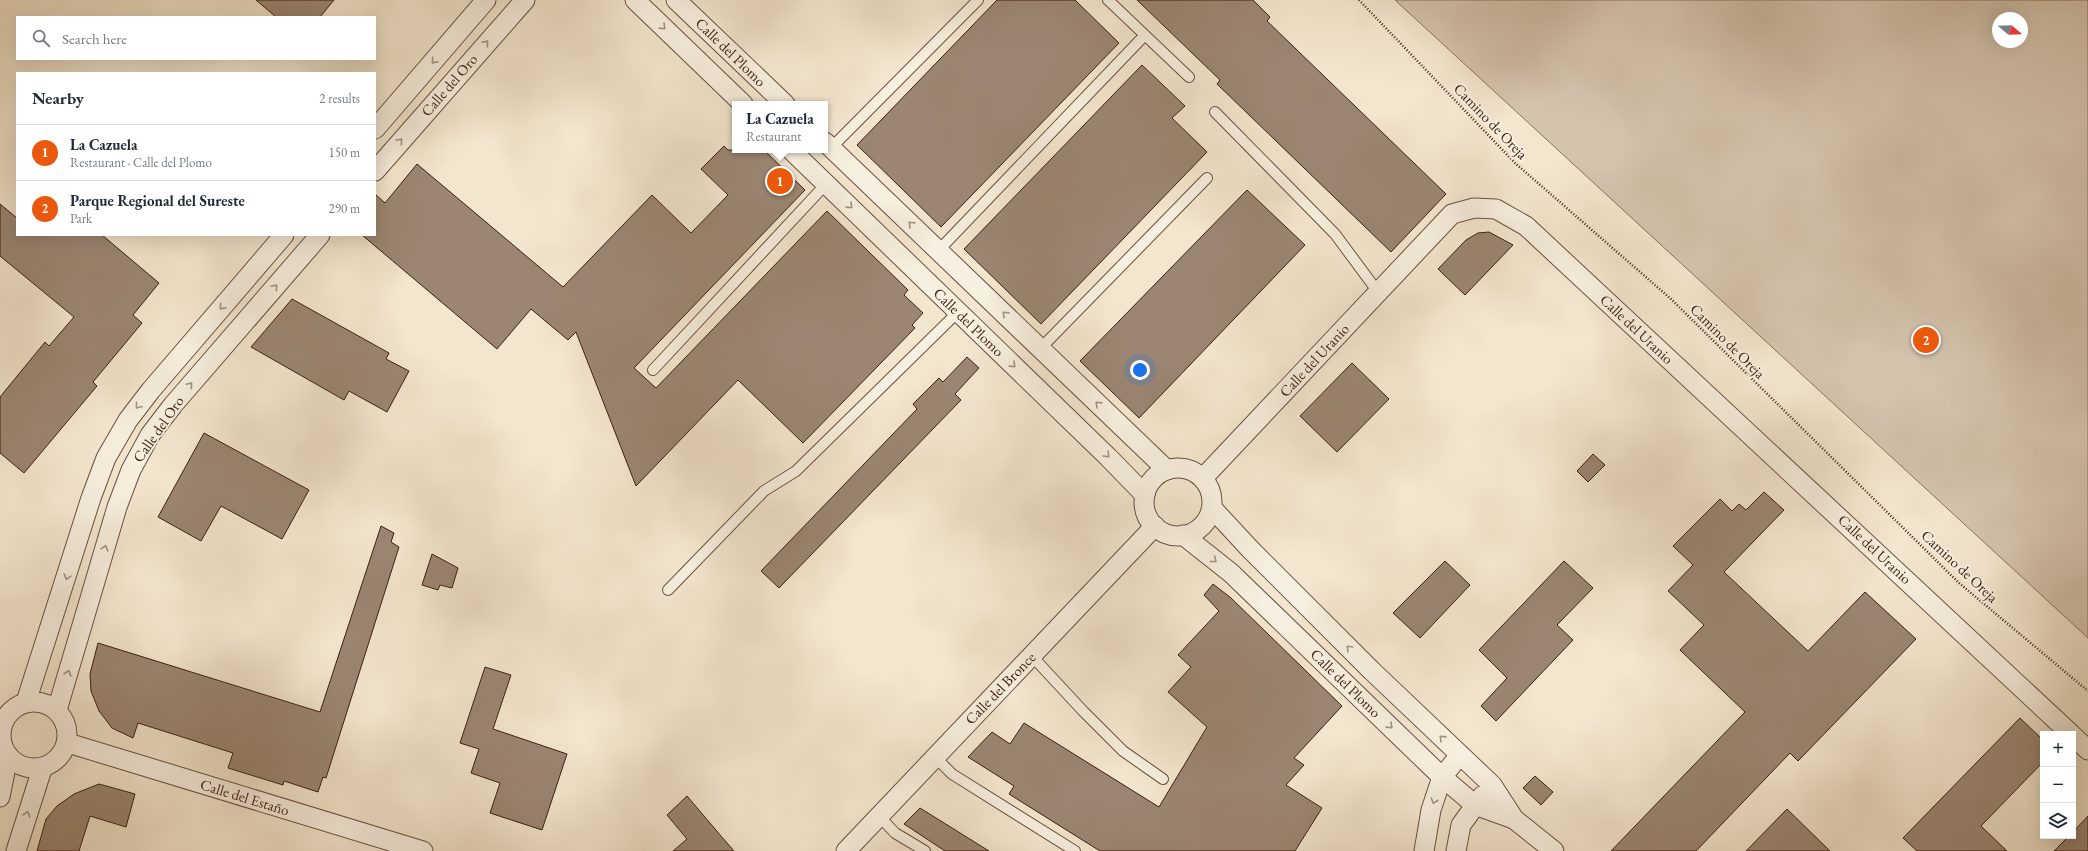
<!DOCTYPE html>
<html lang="en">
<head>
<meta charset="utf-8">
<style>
	:root { --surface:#fff; --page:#f6f6f7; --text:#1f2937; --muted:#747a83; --line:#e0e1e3; --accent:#ea580c }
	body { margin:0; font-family:"EB Garamond",serif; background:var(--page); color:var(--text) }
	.controls { position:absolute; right:12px; bottom:12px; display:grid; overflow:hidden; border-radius:0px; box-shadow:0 4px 16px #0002 }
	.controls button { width:36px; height:36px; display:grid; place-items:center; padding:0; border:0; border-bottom:1px solid var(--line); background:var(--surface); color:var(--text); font:20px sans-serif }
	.compass { position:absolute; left:1992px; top:12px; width:36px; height:36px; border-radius:50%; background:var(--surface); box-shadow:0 4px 16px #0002; rotate:109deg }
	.you { position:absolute; left:1140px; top:370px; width:14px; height:14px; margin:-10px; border:3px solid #fff; border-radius:50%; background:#1a73e8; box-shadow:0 0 0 6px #1a73e833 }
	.badge { display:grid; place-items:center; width:26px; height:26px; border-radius:50%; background:var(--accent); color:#fff; font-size:13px; font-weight:700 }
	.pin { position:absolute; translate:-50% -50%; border:2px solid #fff; box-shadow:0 1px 4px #0006 }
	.popup { position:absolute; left:732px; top:101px; width:96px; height:52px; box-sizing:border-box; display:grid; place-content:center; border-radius:0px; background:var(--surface); filter:drop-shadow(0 1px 3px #0005); font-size:13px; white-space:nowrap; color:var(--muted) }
	.popup b { font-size:15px; color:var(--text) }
	.popup::after { content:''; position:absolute; left:50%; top:100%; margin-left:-8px; border:8px solid transparent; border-top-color:var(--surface) }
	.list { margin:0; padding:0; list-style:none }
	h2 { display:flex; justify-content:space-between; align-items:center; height:52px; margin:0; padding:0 16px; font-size:17px }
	h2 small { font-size:13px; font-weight:400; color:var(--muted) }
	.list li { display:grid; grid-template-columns:26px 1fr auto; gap:12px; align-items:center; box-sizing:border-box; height:56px; padding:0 16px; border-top:1px solid var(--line) }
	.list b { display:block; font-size:15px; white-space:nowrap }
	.list p { margin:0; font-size:13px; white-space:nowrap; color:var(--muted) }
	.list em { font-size:13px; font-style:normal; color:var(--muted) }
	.icon { flex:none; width:22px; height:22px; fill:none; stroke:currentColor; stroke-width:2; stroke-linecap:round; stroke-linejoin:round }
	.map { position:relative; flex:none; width:2088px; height:851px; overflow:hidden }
	.search { position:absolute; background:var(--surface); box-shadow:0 4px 16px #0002; left:16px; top:16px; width:360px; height:44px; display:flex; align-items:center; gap:10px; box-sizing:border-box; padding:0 14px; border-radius:0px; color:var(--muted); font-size:15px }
	.panel { position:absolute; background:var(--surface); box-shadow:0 4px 16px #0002; left:16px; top:72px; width:360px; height:164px; border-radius:0px }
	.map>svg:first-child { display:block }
	.green { fill:#d4c4ae; stroke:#887260; fill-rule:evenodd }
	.building { fill:#9b8673; stroke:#3b1f11 }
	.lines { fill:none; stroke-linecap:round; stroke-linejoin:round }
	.lane-casing { stroke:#695140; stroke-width:12 }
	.street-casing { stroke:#695140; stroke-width:21 }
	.path { stroke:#3b1f11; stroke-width:2.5; stroke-dasharray:1 2; stroke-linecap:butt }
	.lane { stroke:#f7efdf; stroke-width:10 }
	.street { stroke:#f7efdf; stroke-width:19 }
	.oneway { stroke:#a29182 }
	.labels { text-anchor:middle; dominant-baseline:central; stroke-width:4; stroke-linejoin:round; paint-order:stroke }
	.street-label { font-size:15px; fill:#3b1f11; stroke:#f7efdf }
</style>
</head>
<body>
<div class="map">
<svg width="2088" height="851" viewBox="0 0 2088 851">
	<rect width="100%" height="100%" fill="#f3e6ce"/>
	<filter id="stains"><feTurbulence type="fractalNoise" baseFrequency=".005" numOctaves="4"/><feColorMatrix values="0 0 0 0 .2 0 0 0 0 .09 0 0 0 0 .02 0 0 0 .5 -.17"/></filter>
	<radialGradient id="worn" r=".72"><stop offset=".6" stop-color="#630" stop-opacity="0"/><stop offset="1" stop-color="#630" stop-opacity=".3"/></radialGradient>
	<path class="green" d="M1395,0H2088V638ZM1998,18H2022V42H1998Z"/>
	<g class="building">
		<path d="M256,0H334L320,17H276Z"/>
		<path d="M997,0H1075L1119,43L941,227L857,145Z"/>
		<path d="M1137,0H1253L1270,17L1267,21L1446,194L1391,252L1217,84L1220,80Z"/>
		<path d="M1142,65L1185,106L1172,118L1207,152L1041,324L964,249Z"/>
		<path d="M724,146L728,150H764L805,190L634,368L656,388L827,211L908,290L904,295L923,313L912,325L915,328L803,443L738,380L636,486L576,332L568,340L531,309L497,349L362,235H375V194L385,203L417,164L563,287L652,195L691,233L728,195L701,169Z"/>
		<path d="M1247,190L1305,245L1139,418L1080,361Z"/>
		<path d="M0,204L17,218V235H102L159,283L133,315L142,323L93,382L97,386L24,473L0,453V397L45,342L49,346L74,317L0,256Z"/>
		<path d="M1489,232L1513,245L1465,295L1438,269L1466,240L1478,233Z"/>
		<path d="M292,299L389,353L386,359L409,371L387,412L349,391L344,400L251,347Z"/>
		<path d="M967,357L979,368L955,394L961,400L779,588L761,571L917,409L913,404L939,378L943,382Z"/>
		<path d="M1352,363L1389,399L1337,452L1300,416Z"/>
		<path d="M204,433L309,490L282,539L221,506L201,541L158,517Z"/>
		<path d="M1593,454L1605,465L1588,482L1577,471Z"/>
		<path d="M1764,492L1784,510L1724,572L1808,651L1865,592L1916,639L1798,761L1790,753L1696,851H1611L1745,712L1680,650L1704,625L1668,591L1693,565L1673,546L1720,499L1732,511L1739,504L1746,510Z"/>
		<path d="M381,526L394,533L391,542L399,547L326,778L323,777L318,792L284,781L283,785L228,768L233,753L138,723L133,738L112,728L99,711L91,691L90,674L98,643L320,712Z"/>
		<path d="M432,554L458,568L452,588L440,585L438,590L422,585Z"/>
		<path d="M1445,561L1470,585L1420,638L1393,613Z"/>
		<path d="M1564,561L1593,588L1557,625L1573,640L1496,721L1481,706L1507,678L1479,650Z"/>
		<path d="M1213,584L1231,598L1342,706L1294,758L1304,765L1286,785L1322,808L1295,851H1100L1009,794L1014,786L968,757L992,732L1010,744L1024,723L1159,807L1207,727L1168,692L1191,667L1178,655L1219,611L1204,595Z"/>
		<path d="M485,667L511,675L493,729L567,754L542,830L490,813L500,783L471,773L479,749L460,743Z"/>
		<path d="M2020,718L2043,740V762L1981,826L2007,851H1917L1903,838Z"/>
		<path d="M1535,776L1553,792L1541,805L1523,788Z"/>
		<path d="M99,784L135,794L126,827L90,816L79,851H37L46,819L57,806L74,794Z"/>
		<path d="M687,796L721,836L734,851H673L687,839L667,815Z"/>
		<path d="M920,808L989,851H945L904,824Z"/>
		<path d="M1787,809L1830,851H1746Z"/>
		<path d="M2088,816V851H2054L2069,836H2073V832Z"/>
	</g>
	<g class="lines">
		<defs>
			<g id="lane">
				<path d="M1108,0L1189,77"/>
				<path d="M1215,112L1335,234L1378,292"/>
				<path d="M831,148L978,0"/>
				<path d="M938,251L1144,36"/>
				<path d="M1040,349L1207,178"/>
				<path d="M653,370L826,184"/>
				<path d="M668,590L764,491L796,471L958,312"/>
				<path d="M1031,655L1083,711L1123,751L1163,779"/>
				<path d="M935,757L952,774L1075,851"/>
				<path d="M879,816L895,833L925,851"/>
			</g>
			<g id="street">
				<path d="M635,0L743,104"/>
				<path d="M676,0L785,104"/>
				<path d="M375,129L486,0"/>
				<path d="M825,142L1167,470"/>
				<path d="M791,150L1108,457L1145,495"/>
				<path d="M375,171L525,0"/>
				<circle cx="1178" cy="502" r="34"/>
				<path d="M1203,478L1452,214L1474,208L1496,209L1526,226L2071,734"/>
				<path d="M1212,508L1250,549L1372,671L1492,785L1514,819L1554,851"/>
				<path d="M1183,535L1231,573L1442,777L1475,805L1514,819"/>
				<circle cx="34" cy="735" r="33"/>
				<path d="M26,702L91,498L106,458L128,420L151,390L284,235"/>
				<path d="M57,710L117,507L131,470L150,435L173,405L320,235"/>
				<path d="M2073,736L2088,750"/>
				<path d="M68,743L423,851"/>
				<path d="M0,797L8,757"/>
				<path d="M16,851L42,769"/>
				<path d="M846,851L1155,526"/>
				<path d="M1424,851L1431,810L1442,777L1460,755"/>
				<path d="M1456,851L1461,825L1482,796"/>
			</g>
		</defs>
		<use href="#lane" class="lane-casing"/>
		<use href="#street" class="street-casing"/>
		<path class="path" d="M1359,0L1515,163L1671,299L1959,583L2088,691"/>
		<use href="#lane" class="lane"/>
		<use href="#street" class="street"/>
	</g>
	<defs><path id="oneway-chevron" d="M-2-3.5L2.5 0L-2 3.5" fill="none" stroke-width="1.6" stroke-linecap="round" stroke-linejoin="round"/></defs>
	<g class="oneway">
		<use href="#oneway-chevron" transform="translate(663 27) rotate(44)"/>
		<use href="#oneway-chevron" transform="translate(486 43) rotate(-49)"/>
		<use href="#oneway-chevron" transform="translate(434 61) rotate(131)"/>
		<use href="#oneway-chevron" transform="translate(400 141) rotate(-49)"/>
		<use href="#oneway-chevron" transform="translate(850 206) rotate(44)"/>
		<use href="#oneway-chevron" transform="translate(911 224) rotate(-136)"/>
		<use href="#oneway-chevron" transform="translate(275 287) rotate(-49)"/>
		<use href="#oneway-chevron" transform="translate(222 307) rotate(131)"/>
		<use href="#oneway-chevron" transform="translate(1005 314) rotate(-136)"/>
		<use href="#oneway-chevron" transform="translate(1013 365) rotate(44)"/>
		<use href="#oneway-chevron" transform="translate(190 385) rotate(-49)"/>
		<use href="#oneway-chevron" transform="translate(1098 404) rotate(-136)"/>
		<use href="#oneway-chevron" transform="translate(138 406) rotate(128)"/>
		<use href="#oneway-chevron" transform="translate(1107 455) rotate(45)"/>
		<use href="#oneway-chevron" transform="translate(105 548) rotate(-74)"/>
		<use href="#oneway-chevron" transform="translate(1214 560) rotate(39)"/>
		<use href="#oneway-chevron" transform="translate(67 577) rotate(107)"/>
		<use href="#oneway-chevron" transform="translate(1349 648) rotate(-135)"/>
		<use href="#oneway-chevron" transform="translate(68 673) rotate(-74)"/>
		<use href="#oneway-chevron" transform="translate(1390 726) rotate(44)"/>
		<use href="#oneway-chevron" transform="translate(1442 738) rotate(-136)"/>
		<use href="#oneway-chevron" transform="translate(1434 801) rotate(109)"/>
		<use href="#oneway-chevron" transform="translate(27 814) rotate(-71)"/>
	</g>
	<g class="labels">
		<g class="street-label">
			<text transform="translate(731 52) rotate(44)">Calle del Plomo</text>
			<text transform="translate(449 85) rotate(-49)">Calle del Oro</text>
			<text transform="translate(1491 121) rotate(46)">Camino de Oreja</text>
			<text transform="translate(969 322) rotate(44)">Calle del Plomo</text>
			<text transform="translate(1637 329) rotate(43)">Calle del Uranio</text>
			<text transform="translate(1728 341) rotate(45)">Camino de Oreja</text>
			<text transform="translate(1314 360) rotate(-47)">Calle del Uranio</text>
			<text transform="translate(158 429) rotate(-55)">Calle del Oro</text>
			<text transform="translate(1875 549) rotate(43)">Calle del Uranio</text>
			<text transform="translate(1960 566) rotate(43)">Camino de Oreja</text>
			<text transform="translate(1346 683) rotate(44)">Calle del Plomo</text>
			<text transform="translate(1000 688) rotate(-46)">Calle del Bronce</text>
			<text transform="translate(245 797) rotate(17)">Calle del Estaño</text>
		</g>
	</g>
	<rect width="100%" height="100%" filter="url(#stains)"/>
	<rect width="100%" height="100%" fill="url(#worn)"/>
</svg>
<div class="controls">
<button>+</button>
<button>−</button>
<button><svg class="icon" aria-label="layers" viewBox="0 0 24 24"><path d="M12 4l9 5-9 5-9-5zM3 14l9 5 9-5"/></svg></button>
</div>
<svg class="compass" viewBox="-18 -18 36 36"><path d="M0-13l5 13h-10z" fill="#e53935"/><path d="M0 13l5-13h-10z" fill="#747a83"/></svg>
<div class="you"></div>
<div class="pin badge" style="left:780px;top:181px">1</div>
<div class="popup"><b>La Cazuela</b>Restaurant</div>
<div class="pin badge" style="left:1926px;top:340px">2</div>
<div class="search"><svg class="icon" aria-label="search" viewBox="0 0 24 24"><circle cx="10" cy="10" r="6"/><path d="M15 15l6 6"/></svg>Search here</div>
<section class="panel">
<h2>Nearby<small>2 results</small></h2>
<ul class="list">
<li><span class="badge">1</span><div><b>La Cazuela</b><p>Restaurant · Calle del Plomo</p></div><em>150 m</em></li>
<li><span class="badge">2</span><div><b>Parque Regional del Sureste</b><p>Park</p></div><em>290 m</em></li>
</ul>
</section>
</div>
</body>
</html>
